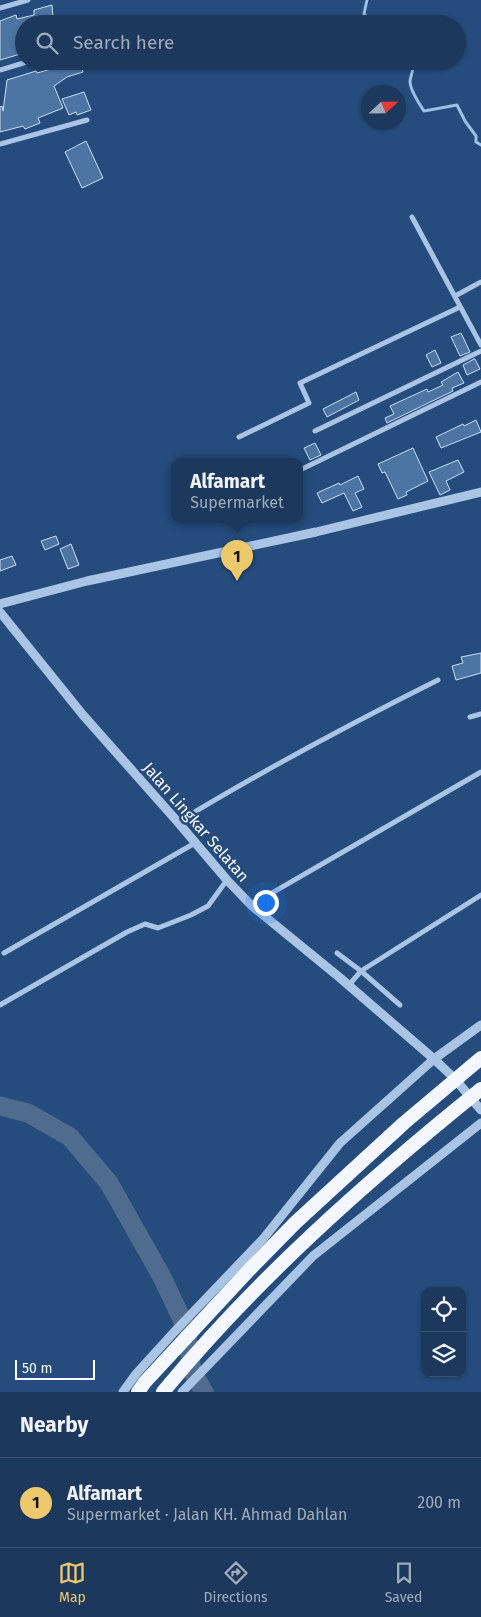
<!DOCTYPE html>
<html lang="en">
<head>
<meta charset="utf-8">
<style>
	:root { --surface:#1c395d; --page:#254063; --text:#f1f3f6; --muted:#a0acbc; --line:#3a5372; --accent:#eec86d }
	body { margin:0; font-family:"Fira Sans",sans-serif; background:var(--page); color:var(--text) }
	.controls { position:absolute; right:15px; bottom:15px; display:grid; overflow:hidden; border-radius:10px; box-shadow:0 1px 4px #0004 }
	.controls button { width:45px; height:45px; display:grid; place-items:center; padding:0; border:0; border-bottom:1px solid var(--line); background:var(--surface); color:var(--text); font:25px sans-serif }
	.compass { position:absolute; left:361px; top:85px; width:45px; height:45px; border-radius:50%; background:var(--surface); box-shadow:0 1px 4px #0004; rotate:68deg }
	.scale { position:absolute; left:15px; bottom:12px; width:80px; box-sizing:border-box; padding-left:5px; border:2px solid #fff; border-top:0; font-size:14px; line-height:18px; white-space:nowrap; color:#fff; -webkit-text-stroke:4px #254c7c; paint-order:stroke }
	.you { position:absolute; left:265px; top:902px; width:18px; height:18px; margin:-12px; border:4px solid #fff; border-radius:50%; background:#1a73e8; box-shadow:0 0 0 8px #1a73e833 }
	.badge { display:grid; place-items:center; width:32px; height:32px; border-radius:50%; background:var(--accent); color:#111; font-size:16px; font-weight:700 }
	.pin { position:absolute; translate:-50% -41px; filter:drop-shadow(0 1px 2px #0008) }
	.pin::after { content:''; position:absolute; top:26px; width:18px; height:15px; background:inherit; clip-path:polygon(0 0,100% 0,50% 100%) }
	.popup { position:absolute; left:171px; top:458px; width:132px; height:65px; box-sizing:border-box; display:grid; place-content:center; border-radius:10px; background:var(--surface); filter:drop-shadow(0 1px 4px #0005); font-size:16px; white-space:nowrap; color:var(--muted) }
	.popup b { font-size:19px; color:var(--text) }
	.popup::after { content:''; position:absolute; left:50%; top:100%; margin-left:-10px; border:10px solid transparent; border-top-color:var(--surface) }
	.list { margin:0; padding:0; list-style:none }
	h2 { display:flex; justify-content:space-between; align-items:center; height:65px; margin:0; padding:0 20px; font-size:21px }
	h2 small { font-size:16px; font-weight:400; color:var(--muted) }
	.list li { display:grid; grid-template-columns:32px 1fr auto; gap:15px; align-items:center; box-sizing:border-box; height:90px; padding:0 20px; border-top:1px solid var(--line) }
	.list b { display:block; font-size:19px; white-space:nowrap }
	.list p { margin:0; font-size:16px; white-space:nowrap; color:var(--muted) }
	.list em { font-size:16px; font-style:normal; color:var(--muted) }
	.icon { flex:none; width:28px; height:28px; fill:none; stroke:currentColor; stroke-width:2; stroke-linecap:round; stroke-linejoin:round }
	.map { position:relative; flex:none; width:481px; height:1392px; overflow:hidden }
	.search { position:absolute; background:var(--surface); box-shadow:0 1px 4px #0004; left:15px; right:15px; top:15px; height:55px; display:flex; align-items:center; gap:12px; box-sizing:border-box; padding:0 18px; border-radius:28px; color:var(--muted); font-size:19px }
	.sheet { height:155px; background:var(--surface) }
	nav { display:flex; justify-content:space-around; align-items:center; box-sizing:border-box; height:70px; border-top:1px solid var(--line); background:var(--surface); font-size:14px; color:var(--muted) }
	nav a { display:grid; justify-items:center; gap:2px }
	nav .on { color:var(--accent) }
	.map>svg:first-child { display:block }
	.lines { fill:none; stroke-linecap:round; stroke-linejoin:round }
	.stream { stroke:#9dbfe5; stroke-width:3 }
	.river { stroke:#4f6b8e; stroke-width:19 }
	.building { fill:#4d75a4; stroke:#ccdef4 }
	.minor { stroke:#a9c4e5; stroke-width:5 }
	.tertiary { stroke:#a9c4e5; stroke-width:9 }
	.trunk { stroke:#f4f8fe; stroke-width:14 }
	.labels { text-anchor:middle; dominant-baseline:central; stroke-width:5; stroke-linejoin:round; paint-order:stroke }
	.street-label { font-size:16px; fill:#fff; stroke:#254c7c }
</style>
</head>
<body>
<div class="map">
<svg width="481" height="1392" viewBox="0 0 481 1392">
	<rect width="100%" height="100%" fill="#254c7c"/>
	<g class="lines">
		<g class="stream">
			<path d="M367,0L364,14L373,24"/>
			<path d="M411,61C415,70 411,73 410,81C410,91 419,103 424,111L457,105L465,121L476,136V142L481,145"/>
		</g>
		<path class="river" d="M0,1106L28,1113L70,1137L109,1183L162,1277L186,1328L192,1371L204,1392"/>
	</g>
	<g class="building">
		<path d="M52,5L53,17L46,18L49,24H41L39,21L24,24V53L0,60V21L16,15L17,19L34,15V10Z"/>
		<path d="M70,61H79L83,72L67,77L54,86L63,108L38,118L40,123L25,129L23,126L0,132V107L2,106L3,111L7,80L36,71L37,73L55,68Z"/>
		<path d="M84,92L91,110L77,115L76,112L69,115L62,99Z"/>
		<path d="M86,141L103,178L82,188L65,152Z"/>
		<path d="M461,333L470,352L460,356L451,337Z"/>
		<path d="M435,350L441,363L432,367L426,355Z"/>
		<path d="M474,359H475L480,369L467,375L463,365Z"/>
		<path d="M458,372L464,383L452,388L453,391L387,423L385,418L394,414L390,406L427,389L428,392L443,385L441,382Z"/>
		<path d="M356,392L359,400L327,417L323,409Z"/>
		<path d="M476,420L481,432L441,448L436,437L463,424L464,426Z"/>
		<path d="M315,443L321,455L310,460L304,448Z"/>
		<path d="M413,448L428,481L406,492L407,495L398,499L385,472L382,473L378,464Z"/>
		<path d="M458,460L464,472L446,481L450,490L440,495L429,472Z"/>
		<path d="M358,476L364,489L355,493L362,507L353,511L344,493L322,503L317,493L339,483L340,485Z"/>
		<path d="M56,536L59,544L45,550L41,541Z"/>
		<path d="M71,544L79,565L68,569L60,549Z"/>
		<path d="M12,556L16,565L0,571V560Z"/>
		<path d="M481,653V673L456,680L452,666L463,663L461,657Z"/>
	</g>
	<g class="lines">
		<g class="minor">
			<path d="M0,8L28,0"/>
			<path d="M0,70L30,61"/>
			<path d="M0,144L87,120"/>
			<path d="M412,217L481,345"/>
			<path d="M455,296L481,282"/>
			<path d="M315,431L481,351"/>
			<path d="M239,437L309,403L300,383L460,307"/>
			<path d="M300,470L481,382"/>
			<path d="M470,717L481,714"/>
			<path d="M178,822C262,771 350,724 438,680"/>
			<path d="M251,905L481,772"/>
			<path d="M4,953L195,843"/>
			<path d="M337,953L361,971L400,1005"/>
			<path d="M349,985L361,971L481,895"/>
			<path d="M0,1005L127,932L145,924L158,928L191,915L208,906L227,880"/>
		</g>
		<g class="tertiary">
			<path d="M0,604L87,581L316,532L481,492"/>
			<path d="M0,612L83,715L176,820L227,880L251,905L339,977L434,1059L455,1079L481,1110"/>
			<path d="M123,1392L136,1374L176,1330L263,1239L340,1143L434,1059L481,1025"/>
			<path d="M182,1392L313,1256L481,1123"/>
		</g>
		<g class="trunk">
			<path d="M138,1392L145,1382L249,1270L295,1223L404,1123L481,1058"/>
			<path d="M163,1392C256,1279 367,1181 481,1089"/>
		</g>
	</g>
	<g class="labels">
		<g class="street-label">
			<text transform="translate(196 822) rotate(49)">Jalan Lingkar Selatan</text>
		</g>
	</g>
</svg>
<div class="controls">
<button><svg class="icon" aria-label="locate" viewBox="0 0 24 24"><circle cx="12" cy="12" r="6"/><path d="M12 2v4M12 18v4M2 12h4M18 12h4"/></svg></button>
<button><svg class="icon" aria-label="layers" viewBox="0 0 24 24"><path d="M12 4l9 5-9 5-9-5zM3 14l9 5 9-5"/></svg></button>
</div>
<svg class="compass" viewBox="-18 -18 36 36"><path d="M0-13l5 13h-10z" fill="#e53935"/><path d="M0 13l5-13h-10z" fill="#a0acbc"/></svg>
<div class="scale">50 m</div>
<div class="you"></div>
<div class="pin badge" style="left:237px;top:581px">1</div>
<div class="popup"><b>Alfamart</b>Supermarket</div>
<div class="search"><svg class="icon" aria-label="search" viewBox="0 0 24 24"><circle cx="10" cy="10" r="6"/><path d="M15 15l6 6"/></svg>Search here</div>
</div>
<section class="sheet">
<h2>Nearby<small></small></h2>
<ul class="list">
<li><span class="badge">1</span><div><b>Alfamart</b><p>Supermarket · Jalan KH. Ahmad Dahlan</p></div><em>200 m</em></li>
</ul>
</section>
<nav>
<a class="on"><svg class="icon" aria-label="map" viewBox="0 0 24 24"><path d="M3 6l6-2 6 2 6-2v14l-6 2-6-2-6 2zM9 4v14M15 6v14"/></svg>Map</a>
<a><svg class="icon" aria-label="directions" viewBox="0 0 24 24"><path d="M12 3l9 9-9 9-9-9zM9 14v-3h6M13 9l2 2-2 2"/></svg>Directions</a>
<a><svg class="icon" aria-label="saved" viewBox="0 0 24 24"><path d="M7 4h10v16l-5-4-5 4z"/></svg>Saved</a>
</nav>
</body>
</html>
